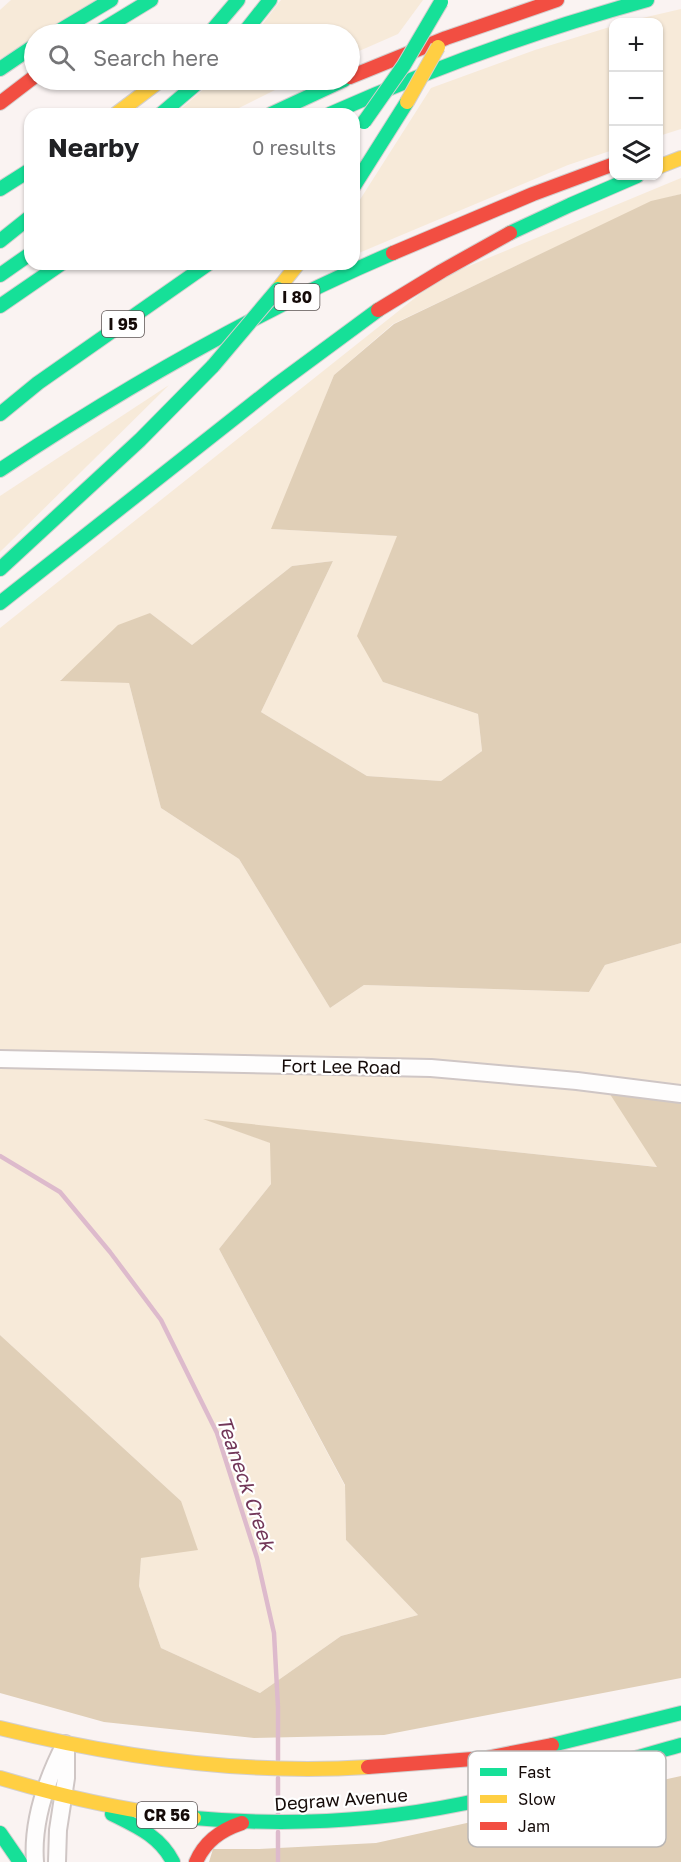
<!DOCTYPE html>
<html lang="en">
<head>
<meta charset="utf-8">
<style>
	:root { --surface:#fff; --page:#f6f6f6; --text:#202124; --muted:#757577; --line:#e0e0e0 }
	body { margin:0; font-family:"Golos Text",sans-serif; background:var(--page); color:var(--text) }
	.controls { position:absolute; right:18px; top:18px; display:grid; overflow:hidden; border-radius:12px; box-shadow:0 2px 4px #0004 }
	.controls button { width:54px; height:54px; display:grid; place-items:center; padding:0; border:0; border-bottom:2px solid var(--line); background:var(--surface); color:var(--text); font:30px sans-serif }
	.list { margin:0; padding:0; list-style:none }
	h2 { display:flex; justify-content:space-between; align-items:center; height:78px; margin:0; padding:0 24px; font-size:26px }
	h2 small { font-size:20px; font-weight:400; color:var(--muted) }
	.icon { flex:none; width:33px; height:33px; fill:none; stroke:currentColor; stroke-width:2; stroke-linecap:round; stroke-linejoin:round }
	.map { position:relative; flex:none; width:681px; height:1862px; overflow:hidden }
	.search { position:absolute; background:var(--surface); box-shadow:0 2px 4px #0004; left:24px; top:24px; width:336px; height:66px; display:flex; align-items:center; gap:15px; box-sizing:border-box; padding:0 21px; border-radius:33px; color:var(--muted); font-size:22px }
	.panel { position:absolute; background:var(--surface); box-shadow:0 2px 4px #0004; left:24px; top:108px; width:336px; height:162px; border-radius:18px }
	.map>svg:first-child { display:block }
	.green { fill:#f7ead9 }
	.forest { fill:#e0cfb7 }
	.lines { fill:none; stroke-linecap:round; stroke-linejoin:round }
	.stream { stroke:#ddbacc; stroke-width:4.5 }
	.street-casing { stroke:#cfc6c5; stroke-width:20 }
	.fast-casing { stroke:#d3cfce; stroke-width:16 }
	.slow-casing { stroke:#d3cfce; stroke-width:16 }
	.jam-casing { stroke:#d3cfce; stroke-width:16 }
	.street { stroke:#fefdfd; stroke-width:16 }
	.fast { stroke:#16e098; stroke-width:14 }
	.slow { stroke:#ffcf43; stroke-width:14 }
	.jam { stroke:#f24e42; stroke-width:14 }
	.fast-bridge-casing { stroke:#d3cfce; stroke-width:16; stroke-linecap:butt }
	.slow-bridge-casing { stroke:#d3cfce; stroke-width:16; stroke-linecap:butt }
	.fast-bridge { stroke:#16e098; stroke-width:14 }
	.slow-bridge { stroke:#ffcf43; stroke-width:14 }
	.labels { text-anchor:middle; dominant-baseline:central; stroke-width:4.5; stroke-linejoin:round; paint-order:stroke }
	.shield { fill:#fff; stroke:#5b5453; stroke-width:1.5 }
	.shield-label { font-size:16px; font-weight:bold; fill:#150b09 }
	.street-label { font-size:18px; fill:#150b09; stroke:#fff }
	.water-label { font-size:20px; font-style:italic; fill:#723759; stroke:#fff }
	.key { fill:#fff; stroke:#b9b6b5; stroke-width:1.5 }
	.key-label { font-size:16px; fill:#150b09 }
</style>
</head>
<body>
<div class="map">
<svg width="681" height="1862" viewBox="0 0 681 1862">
	<rect width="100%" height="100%" fill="#faf3f2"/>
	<g class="green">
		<path d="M11,0H97L0,59V10Z"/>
		<path d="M281,0H423L398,34L350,55V34H255Z"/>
		<path d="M681,9V129L659,136L658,22H625Z"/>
		<path d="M613,26V150L568,165L354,255V209L431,88L535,50Z"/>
		<path d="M214,80H295L227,114H175Z"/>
		<path d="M681,178V194L651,202L393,324L334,375L272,529L398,536L383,682L478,714L482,751L441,781L367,776L261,712L333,561L292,566L192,645L150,613L60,680L129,683L161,808L239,859L330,1008L364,985L589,992L605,965L681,943V1099L658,1167L207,1120L271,1143V1184L219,1249L345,1486L346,1540L418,1615L341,1636L260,1693L161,1648L139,1586L141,1558L181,1501L0,1335V628L440,278Z"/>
		<path d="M169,385L0,552V496Z"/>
	</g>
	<g class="forest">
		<path d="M681,194V943L605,965L589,992L364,985L330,1008L239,859L161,808L129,683L60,681L118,625L150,613L192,645L292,566L333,561L261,712L367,776L441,781L482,751L478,714L383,682L357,636L397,536L271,529L334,375L394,324L651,201Z"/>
		<path d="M606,1088L681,1099V1678L384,1735L254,1738L104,1722L0,1693V1335L181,1501L198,1550L141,1558L139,1586L161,1648L260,1693L341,1636L418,1615L346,1540L345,1485L219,1249L271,1184L270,1143L203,1119L657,1167Z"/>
		<path d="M681,1776V1862H209L213,1849H259L376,1843Z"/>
	</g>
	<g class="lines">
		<g class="stream">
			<path d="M0,1156L60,1192L110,1252L161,1320L217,1433L257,1558L274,1633L278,1707V1760"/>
			<path d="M278,1814V1778"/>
			<path d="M278,1862V1832"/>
		</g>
		<defs>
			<g id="street">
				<path d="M0,1059L431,1068L577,1081L681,1094"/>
				<path d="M35,1862C32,1822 47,1779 65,1744"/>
				<path d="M57,1862L58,1830L66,1778V1747"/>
			</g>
			<g id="fast">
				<path d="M54,34L111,0"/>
				<path d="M95,34L151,0"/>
				<path d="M209,34L238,0"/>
				<path d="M243,34L270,0"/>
				<path d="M0,69L34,46"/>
				<path d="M161,114L201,80"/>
				<path d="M271,114L344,80"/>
				<path d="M330,114C433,68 538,30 647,0"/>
				<path d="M354,186L407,102"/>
				<path d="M0,189L30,170"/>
				<path d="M510,233L570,205L637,176"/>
				<path d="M0,241L30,217"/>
				<path d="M0,275L30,254"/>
				<path d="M0,306L61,264"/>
				<path d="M0,414L38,383L208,264"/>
				<path d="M0,470C125,387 255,312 393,253"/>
				<path d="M0,569L140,440L213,366"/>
				<path d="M0,603L275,386L378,310"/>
				<path d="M552,1745L681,1713"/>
				<path d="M112,1814C136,1826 160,1836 173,1862"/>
				<path d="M194,1818C283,1826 373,1822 461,1804C535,1790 608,1765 681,1745"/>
				<path d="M0,1833L20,1862"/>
			</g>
			<g id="slow">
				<path d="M116,114L161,80"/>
				<path d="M658,167L681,158"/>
				<path d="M278,289L298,264"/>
				<path d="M0,1728C121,1758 243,1775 368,1767"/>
				<path d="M0,1778C64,1797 127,1812 194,1818"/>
			</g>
			<g id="jam">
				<path d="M350,77L446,38L557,0"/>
				<path d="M0,103L34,77"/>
				<path d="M393,253L533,194L614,164"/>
				<path d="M378,310L442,271L510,233"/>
				<path d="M368,1767L486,1758L552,1745"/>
				<path d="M196,1862C205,1841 221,1830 242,1823"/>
			</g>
		</defs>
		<use href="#street" class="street-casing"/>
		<use href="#fast" class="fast-casing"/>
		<use href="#slow" class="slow-casing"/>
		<use href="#jam" class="jam-casing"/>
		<use href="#street" class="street"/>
		<use href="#fast" class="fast"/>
		<use href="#slow" class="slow"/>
		<use href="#jam" class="jam"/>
		<defs>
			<g id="fast-bridge">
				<path d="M364,122L404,65L441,2"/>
				<path d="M213,366L278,289"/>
			</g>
			<path id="slow-bridge" d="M407,102L438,47"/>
		</defs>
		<use href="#fast-bridge" class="fast-bridge-casing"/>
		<use href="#slow-bridge" class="slow-bridge-casing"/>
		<use href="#fast-bridge" class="fast-bridge"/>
		<use href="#slow-bridge" class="slow-bridge"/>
	</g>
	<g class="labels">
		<g class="shield">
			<rect x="274.5" y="284" width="45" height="26" rx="4.5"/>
			<rect x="102" y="311" width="42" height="26" rx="4.5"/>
			<rect x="137" y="1802" width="60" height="26" rx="4.5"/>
		</g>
		<g class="shield-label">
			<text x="297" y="297">I 80</text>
			<text x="123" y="324">I 95</text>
			<text x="167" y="1815">CR 56</text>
		</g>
		<g class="street-label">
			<text transform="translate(341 1066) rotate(1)">Fort Lee Road</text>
			<text transform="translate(341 1799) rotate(-4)">Degraw Avenue</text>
		</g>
		<g class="water-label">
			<text transform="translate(247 1483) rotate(71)">Teaneck Creek</text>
		</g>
	</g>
	<rect x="468" y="1751" width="198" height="96" rx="9" class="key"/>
	<rect x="480" y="1768" width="27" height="8" fill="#16e098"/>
	<rect x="480" y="1795" width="27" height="8" fill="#ffcf43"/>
	<rect x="480" y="1822" width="27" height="8" fill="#f24e42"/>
	<g class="key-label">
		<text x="518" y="1778">Fast</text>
		<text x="518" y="1805">Slow</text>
		<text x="518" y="1832">Jam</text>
	</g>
</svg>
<div class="controls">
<button>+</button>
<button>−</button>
<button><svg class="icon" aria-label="layers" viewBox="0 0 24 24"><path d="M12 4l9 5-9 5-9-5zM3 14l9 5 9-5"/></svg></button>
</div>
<div class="search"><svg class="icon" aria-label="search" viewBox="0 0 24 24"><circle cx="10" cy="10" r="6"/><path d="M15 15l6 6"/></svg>Search here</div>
<section class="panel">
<h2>Nearby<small>0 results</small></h2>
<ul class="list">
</ul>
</section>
</div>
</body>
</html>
